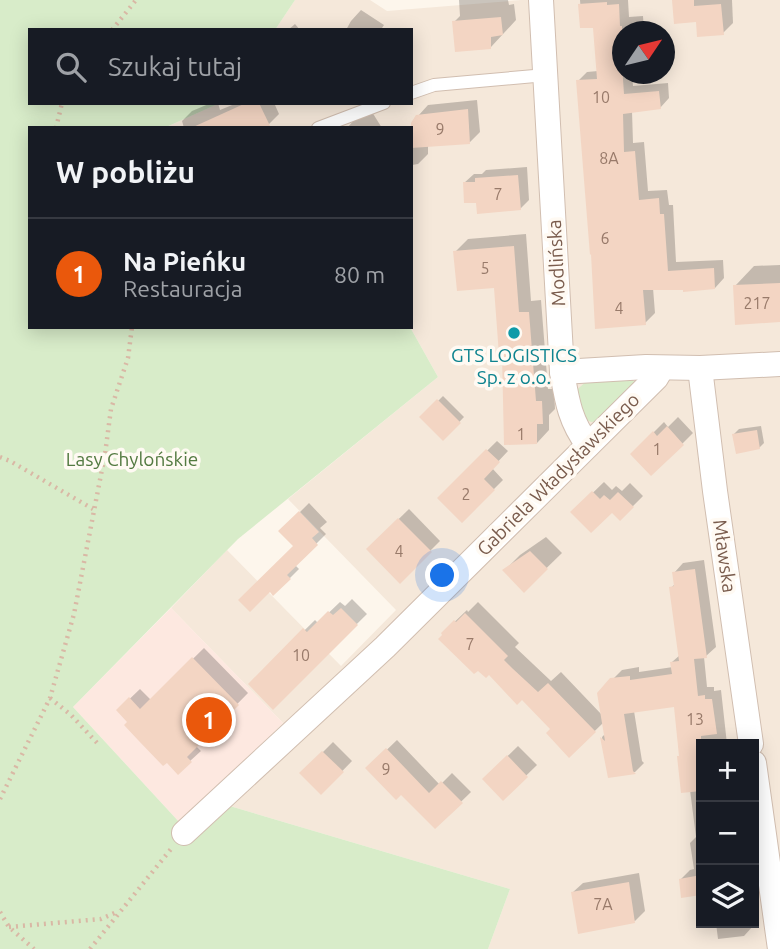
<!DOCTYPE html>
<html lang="pl">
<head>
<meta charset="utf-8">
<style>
	:root { --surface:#171b24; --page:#242831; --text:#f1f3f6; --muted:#9ea1a6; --line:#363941; --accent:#ea580c }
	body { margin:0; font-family:Ubuntu,sans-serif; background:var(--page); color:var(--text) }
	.controls { position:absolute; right:21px; bottom:21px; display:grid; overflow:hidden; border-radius:0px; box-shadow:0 4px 18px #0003 }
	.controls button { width:63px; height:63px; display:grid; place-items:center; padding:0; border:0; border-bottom:2px solid var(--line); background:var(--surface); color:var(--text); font:35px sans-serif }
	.compass { position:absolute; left:612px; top:21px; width:63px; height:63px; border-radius:50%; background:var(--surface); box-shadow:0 4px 18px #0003; rotate:55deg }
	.you { position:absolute; left:443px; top:576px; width:24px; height:24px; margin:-18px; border:5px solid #fff; border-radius:50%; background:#1a73e8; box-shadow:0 0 0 10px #1a73e833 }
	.badge { display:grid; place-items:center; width:46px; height:46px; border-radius:50%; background:var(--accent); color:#fff; font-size:23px; font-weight:700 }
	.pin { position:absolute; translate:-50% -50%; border:4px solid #fff; box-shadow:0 2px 7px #0006 }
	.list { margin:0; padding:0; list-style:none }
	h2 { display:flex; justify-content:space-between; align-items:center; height:91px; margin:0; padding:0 28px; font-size:30px }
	h2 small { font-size:23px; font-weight:400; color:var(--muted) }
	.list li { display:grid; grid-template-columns:46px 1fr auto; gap:21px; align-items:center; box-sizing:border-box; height:112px; padding:0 28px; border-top:2px solid var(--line) }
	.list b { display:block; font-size:26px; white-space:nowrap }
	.list p { margin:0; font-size:23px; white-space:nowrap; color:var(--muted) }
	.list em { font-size:23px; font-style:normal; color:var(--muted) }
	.icon { flex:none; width:38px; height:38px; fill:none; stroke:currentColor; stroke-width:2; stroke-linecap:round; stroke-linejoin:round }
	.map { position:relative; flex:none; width:780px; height:949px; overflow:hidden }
	.search { position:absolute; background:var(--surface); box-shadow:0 4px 18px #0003; left:28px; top:28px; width:385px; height:77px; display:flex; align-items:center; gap:18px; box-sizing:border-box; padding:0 24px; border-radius:0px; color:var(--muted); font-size:26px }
	.panel { position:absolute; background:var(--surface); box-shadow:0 4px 18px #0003; left:28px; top:126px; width:385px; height:203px; border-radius:0px }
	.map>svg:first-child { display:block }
	.residential { fill:#f5e8da; fill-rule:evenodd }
	.commercial { fill:#fde8e0 }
	.green { fill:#d8ecc9 }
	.shadow { fill:#0003 }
	.building { fill:#f3d5c3 }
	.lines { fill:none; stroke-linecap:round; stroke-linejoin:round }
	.lane-casing { stroke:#d1beb0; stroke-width:14 }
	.street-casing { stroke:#d1beb0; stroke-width:26 }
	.path { stroke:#d9b8a5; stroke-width:4.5; stroke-dasharray:2 5; stroke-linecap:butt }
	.lane { stroke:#fff; stroke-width:12 }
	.street { stroke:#fff; stroke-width:24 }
	.culture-dot { fill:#0f9aa8; stroke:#fffaf3; stroke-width:2.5 }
	.labels { text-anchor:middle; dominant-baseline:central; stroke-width:7; stroke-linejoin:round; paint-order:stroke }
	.number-label { font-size:16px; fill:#987a6a }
	.street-label { font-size:19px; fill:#7a5c4d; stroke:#fffaf3 }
	.culture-label { font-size:19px; fill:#0d838f; stroke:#fffaf3 }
	.park-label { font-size:19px; fill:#537a41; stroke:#fffaf3 }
</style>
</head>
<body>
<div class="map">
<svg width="780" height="949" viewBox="0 0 780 949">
	<rect width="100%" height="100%" fill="#fdf6ec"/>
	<path class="residential" d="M295,0H370L387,11L521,0H780V949H488L510,889L206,799L283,723L171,608L227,550L341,666L396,610L288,499L438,377L410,327L411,128H164L220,103H411V30H275ZM622,32H664V74H622ZM701,744H754V923H701Z"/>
	<path class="commercial" d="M171,608L283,723L180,823L73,707Z"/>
	<g class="green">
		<path d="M0,0H295L275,30H30V103H220L164,128H30V327H410L438,377L238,539L73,707L180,823L206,799L510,889L488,949H0Z"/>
		<path d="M623,374L635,382L636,385L601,421L591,422L583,418L576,391C592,374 602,376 623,374Z"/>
	</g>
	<g class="shadow">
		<path d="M459,0H508L509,5L514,4L516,20L491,47L454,22L460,16Z"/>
		<path d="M580,0H628L629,17L643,16L644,32H622V74H632L633,86L668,83L669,98L660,108L632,111L633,143L644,142L648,191L667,190L669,205H673L676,262L723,260L724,278L715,288H653L655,313L645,323L578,81L587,72L598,71L595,26L582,27Z"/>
		<path d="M674,0H732L733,23L723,33L697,20Z"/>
		<path d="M361,10L384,25L382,28L384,30H346L351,21Z"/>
		<path d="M295,24L300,30H288Z"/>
		<path d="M477,100L480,132L470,142L428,145V154L418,164L412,165L411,193V128L418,116L428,105Z"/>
		<path d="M211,103H218L220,110L237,103H276L275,105L279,114L269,124L244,128H184L182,121L192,111Z"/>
		<path d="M372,112L382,128H347L356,118Z"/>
		<path d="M527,167L529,200L520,209L478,201L464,183L474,174H482L486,170Z"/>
		<path d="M526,234L531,301L541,300L548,389H554L555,409L549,415V430L537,443L504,353L496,286L455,252L468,239Z"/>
		<path d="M780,265V320L735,286L754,266Z"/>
		<path d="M443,396L464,417L443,439L422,417Z"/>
		<path d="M678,417L693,433L652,474L632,454L664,422L668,427Z"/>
		<path d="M761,426L764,443L759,448L734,434L739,429Z"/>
		<path d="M497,441L508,451L492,468L503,480L462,521L439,498Z"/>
		<path d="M604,482L612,490L616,486L622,491L630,483L643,496L620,519L612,510L573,512Z"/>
		<path d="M309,503L327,522L320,528L326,534L295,565L299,569L274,594L295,546L281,531Z"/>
		<path d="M409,509L440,541L400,581L368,549Z"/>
		<path d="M546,537L562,553L524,590L505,570L520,555Z"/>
		<path d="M704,560L716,647L706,656L704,657L707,687H714V691L721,690L727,744H701V893L683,896L681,879L690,870L694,869L690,843L696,837L690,790L681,755L675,705L634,711L642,761L644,763L635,772L609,776L602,737L605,734L604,722L569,756L553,729L522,698L489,672L443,633L467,610L468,612L478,602L519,643L515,647L551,681L561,672L602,715L599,693L622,670L639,667V672L673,667L672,662L680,655L671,588L675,584L674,573L683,563Z"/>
		<path d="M352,599L367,614L273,707L250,684L315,620L318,623L340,602L345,606Z"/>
		<path d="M204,648L248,693L196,746L201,751L178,772L118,710L140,689L151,700Z"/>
		<path d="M397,740L440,785L452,773L471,792L435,827L401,793L368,768Z"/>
		<path d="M333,742L352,761L321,793L302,773Z"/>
		<path d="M518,746L537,765L503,798L484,779Z"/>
		<path d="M639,873L645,911L635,921L572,893L583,883Z"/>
		<path d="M710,923H753V926L744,936L718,939L716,923Z"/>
	</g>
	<g class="building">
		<path d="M672,0H694V6L721,4L724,35L697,37L696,22L674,24Z"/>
		<path d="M607,2V5L619,4L620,26H622V49H621L624,94L659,91L661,109L623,114L624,152L635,151L639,200L659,198L660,214H664L668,271L714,268L715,289L683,292V290H643L646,325L595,329L591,254L590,255L576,80L597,79L593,28H580L578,4Z"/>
		<path d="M501,17L503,35L491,37V49L455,52L452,21Z"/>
		<path d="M246,103H259L271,128H191Z"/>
		<path d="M468,109L470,144L411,148V123L416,115Z"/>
		<path d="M518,175L521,210L477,214L476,203H464L463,182H475V178Z"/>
		<path d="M514,246L519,312H529L536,401H542L543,424H537V444L504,445L502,355H499L494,288L457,291L453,251Z"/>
		<path d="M780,283V322L735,325L733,285Z"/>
		<path d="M437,399L461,423L443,441L419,417Z"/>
		<path d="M667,426L684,445L651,476L630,454L653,431L657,436Z"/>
		<path d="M757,430L760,449L736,454L732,434Z"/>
		<path d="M486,449L500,462L484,479L495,490L462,523L437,498Z"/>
		<path d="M592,491L600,499L604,495L610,500L618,492L634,507L620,521L612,513L591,533L570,512Z"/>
		<path d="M299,511L319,532L312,538L318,545L287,575L291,579L273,596L270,592L250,612L238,600L293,546L278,531Z"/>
		<path d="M398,518L432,552L400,584L366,549Z"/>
		<path d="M530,551L548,569L524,593L502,570Z"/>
		<path d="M695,569L707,658L694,659L698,696L705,695V699H712L717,734L701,736V791L681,793L677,756H679L674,707L624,714L633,771L636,774L608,778L600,737L605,741L597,693L610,678L630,676V680L672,674L670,662L679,661L669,587L674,586L672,572Z"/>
		<path d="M341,608L358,625L273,710L248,684L303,628L307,632L328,611L333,615Z"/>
		<path d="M465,613L508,656L504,660L512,668L538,692L548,683L596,732L569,758L546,733L550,729L522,700L517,705L489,675L486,678L478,671L474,674L438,639L442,635L441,633L454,620L456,622Z"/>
		<path d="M192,657L239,705L187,757L192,762L178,775L167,763L163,766L138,740L124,725L127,722L116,710L129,697L140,709Z"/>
		<path d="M386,748L429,793L441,781L463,803L435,829L401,795L396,800L365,768Z"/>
		<path d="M322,751L344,772L321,795L299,773Z"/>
		<path d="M507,755L528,777L503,801L482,779Z"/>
		<path d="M701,875V895L681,898L679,879Z"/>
		<path d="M629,882L635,923L578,934L571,892Z"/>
	</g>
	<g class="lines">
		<defs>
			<g id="lane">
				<path d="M411,93L434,85L546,75"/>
				<path d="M318,128L384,103"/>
			</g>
			<g id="street">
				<path d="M541,0L562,372C567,401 570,421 588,445"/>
				<path d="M700,368L715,491L751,744"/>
				<path d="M562,372L646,367L700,368L780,364"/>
				<path d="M754,763L780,949"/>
				<path d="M184,833L385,647L656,378L662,368"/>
			</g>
		</defs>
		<use href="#lane" class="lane-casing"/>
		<use href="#street" class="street-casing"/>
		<g class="path">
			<path d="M112,30L136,0"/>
			<path d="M56,128L62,103"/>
			<path d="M0,457L10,461L93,509"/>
			<path d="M50,698L71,715L99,745"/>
			<path d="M0,799L50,698L74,614L105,454L111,409L128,358L132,327"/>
			<path d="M0,912L9,927L34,949"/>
			<path d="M9,927L101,919L119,911"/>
			<path d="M90,949L171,849"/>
		</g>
		<use href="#lane" class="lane"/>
		<use href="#street" class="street"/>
	</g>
	<circle class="culture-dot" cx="514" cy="333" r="7"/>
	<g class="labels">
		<g class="number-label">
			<text x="601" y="97">10</text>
			<text x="440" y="129">9</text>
			<text x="609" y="158">8A</text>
			<text x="498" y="194">7</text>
			<text x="605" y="238">6</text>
			<text x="485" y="268">5</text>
			<text x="757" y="303">217</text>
			<text x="619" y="308">4</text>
			<text x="521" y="434">1</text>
			<text x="657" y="449">1</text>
			<text x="466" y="494">2</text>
			<text x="399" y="551">4</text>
			<text x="470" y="644">7</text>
			<text x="301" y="655">10</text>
			<text x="695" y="719">13</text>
			<text x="386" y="769">9</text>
			<text x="603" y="904">7A</text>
		</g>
		<g class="street-label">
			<text transform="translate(556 263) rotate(-93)">Modlińska</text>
			<text transform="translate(558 474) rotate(-45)">Gabriela Władysławskiego</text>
			<text transform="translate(725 556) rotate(82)">Mławska</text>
		</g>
		<g class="culture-label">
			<text x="514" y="355">GTS LOGISTICS<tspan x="514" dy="22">Sp. z o.o.</tspan></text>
		</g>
		<g class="park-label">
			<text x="132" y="459">Lasy Chylońskie</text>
		</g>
	</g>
</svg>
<div class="controls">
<button>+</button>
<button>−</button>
<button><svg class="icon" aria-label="layers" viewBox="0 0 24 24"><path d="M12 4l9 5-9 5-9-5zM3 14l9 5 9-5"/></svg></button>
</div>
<svg class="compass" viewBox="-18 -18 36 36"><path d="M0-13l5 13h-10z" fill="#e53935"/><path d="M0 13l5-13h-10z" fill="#9ea1a6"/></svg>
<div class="you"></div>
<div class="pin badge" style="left:209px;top:720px">1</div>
<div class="search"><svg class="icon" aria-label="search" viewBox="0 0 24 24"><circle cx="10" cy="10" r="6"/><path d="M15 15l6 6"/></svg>Szukaj tutaj</div>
<section class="panel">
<h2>W pobliżu<small></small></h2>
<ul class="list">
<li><span class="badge">1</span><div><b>Na Pieńku</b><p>Restauracja</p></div><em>80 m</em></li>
</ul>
</section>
</div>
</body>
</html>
